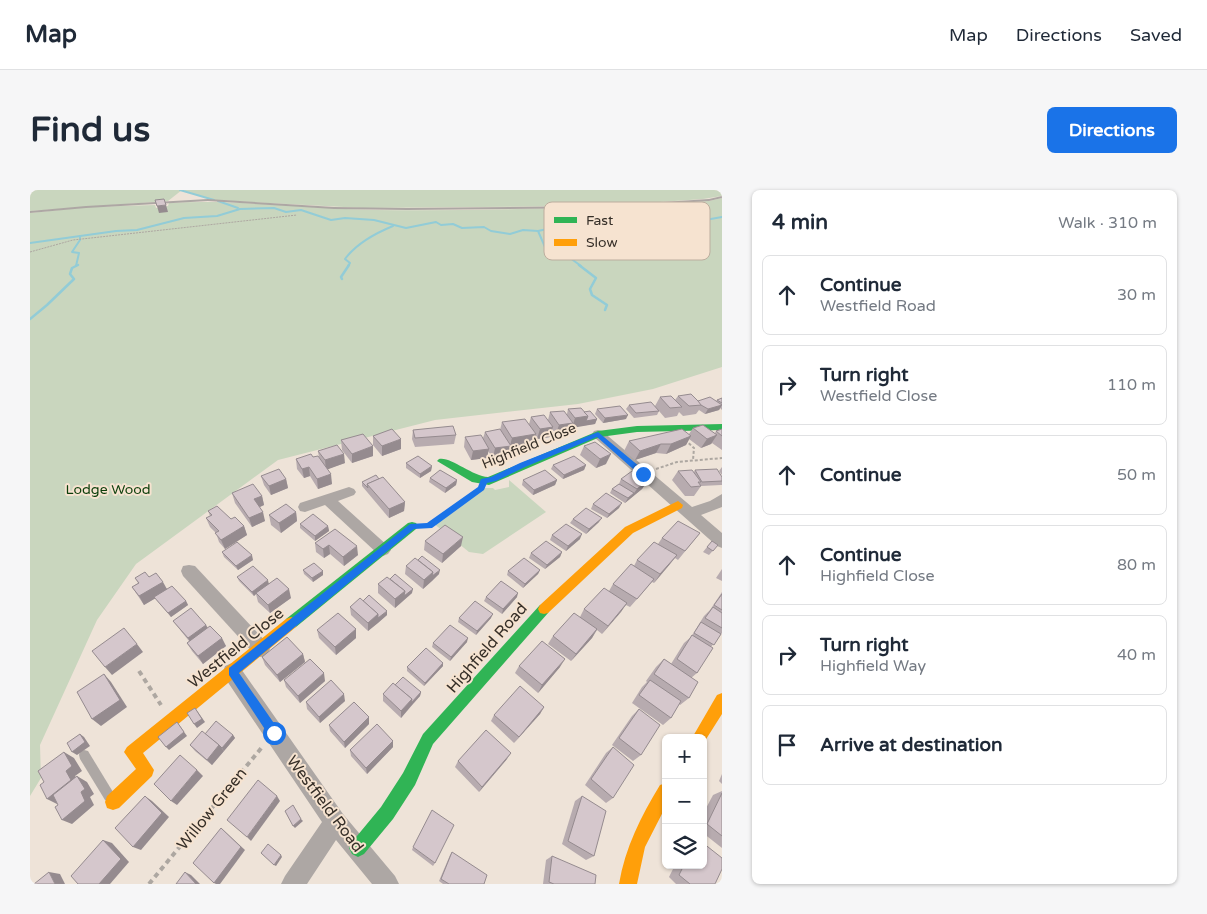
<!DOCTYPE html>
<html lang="en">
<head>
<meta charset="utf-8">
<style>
	:root { --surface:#fff; --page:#f6f6f7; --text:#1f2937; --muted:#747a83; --line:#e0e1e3; --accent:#1a73e8 }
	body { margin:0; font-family:"Varela Round",sans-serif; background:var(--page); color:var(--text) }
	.controls { position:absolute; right:15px; bottom:15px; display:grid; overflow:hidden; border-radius:8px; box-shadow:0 1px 4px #0004 }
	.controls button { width:45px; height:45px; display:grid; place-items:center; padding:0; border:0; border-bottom:1px solid var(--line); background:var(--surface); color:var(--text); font:25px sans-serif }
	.stop { position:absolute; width:15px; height:15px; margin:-11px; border:4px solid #1a73e8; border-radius:50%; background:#fff }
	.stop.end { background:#1a73e8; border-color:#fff; box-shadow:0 1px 5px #0008 }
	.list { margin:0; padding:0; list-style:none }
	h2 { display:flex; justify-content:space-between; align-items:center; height:65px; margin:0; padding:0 20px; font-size:21px }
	h2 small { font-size:16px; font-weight:400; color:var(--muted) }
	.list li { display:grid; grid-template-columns:32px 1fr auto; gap:15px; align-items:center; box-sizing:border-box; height:80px; margin:0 10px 10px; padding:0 10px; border:1px solid var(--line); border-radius:8px }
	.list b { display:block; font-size:19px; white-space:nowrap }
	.list p { margin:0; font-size:16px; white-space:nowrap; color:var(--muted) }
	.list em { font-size:16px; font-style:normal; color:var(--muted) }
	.icon { flex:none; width:28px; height:28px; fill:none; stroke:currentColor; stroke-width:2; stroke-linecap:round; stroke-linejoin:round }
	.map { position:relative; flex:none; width:692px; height:694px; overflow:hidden; border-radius:8px }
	header { display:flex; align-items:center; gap:30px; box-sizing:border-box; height:70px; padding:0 25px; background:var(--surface); border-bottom:1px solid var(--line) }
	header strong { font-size:24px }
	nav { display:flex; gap:28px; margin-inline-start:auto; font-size:18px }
	.intro { display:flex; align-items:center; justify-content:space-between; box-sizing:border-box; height:120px; padding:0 30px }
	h1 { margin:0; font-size:35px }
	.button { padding:12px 22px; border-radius:8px; background:var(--accent); color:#fff; font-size:18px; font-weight:700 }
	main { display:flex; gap:30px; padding:0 30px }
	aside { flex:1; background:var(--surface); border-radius:8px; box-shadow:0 1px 4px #0004 }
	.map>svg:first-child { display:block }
	.green { fill:#c9d6be }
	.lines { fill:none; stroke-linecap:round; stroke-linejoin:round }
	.stream-far1 { stroke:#92ccd7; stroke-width:2 }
	.stream { stroke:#92ccd7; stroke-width:2.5 }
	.path-far3 { stroke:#ada7a1; stroke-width:1; stroke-dasharray:2 1; stroke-linecap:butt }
	.path-far2 { stroke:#ada7a1; stroke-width:2; stroke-dasharray:3 2; stroke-linecap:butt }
	.path-far1 { stroke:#ada7a1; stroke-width:2.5; stroke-dasharray:4 2.5; stroke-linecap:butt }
	.path { stroke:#ada7a1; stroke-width:4; stroke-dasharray:5 4; stroke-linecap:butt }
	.lane { fill:#ada7a4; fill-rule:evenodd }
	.street { fill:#ada7a4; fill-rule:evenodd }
	.fast { fill:#30b455; fill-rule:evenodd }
	.slow { fill:#ff9f0a; fill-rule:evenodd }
	.wall { fill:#b7abaf }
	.shaded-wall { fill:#958b8f }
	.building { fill:#d5c7cc; stroke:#958b8f }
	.route { fill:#1a73e8 }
	.labels { text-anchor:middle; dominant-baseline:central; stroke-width:4; stroke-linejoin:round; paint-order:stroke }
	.street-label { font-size:14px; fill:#362f28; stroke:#f6e3d0 }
	.park-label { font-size:14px; fill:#0b3e0a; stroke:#f6e3d0 }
	.near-street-label { font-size:16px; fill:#362f28; stroke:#f6e3d0 }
	.key { fill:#f6e3d0; stroke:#bcad9e; stroke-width:1 }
	.key-label { font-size:14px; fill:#362f28 }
</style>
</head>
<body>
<header>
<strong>Map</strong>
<nav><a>Map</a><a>Directions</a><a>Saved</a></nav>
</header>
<div class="intro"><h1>Find us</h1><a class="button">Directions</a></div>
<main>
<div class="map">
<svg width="692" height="694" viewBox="0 0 692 694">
	<rect width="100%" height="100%" fill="#eee3d8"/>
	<g class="green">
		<path d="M0,0H692V6L673,9L573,16L333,18L184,10L152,0L138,11L0,21Z"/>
		<path d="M692,8V177L623,199L548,214L405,230L248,270L106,374L67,430L10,555L11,588L0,606V23L59,17L125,15L126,18L138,16L139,13C208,9 277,19 346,20C457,21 568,18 679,11Z"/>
		<path d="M479,290L516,322L453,364L439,362L403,333L451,298H463L465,300L479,297Z"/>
	</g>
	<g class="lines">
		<g class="stream-far1">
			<path d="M150,0L184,10"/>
			<path d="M188,11L208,18"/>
			<path d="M508,41L515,57L528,59L551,76"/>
			<path d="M0,53L86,41L107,40L154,28L187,26L210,19L244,18L256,22L271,20L301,30L315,28L344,30L376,38L406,32L411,35L423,34L432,38L454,37L461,41L480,44L493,40L508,41L522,38L536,41H552L566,36L607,40L622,45L641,41L656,42L657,39L652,37L664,32L692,27"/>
			<path d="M46,76L49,63L42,62L50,50V46"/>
			<path d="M318,76L320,73L315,69C326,54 346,43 363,36"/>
		</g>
		<g class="stream">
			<path d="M549,75L566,88L560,99L562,105L577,115L575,120"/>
			<path d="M312,89L311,87L319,75"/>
			<path d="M0,129L17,115L44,89L40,84L42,78L48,75"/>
		</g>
		<path class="path-far3" d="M0,62L43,50L267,25"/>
		<g class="path-far2">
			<path d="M655,250L664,258L663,270"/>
			<path d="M626,279L647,272L692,268"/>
			<path d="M443,304L445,302"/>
		</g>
		<path class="path-far1" d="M396,336L445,302"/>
		<g class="path">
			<path d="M109,481L131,515"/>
			<path d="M119,694L233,556"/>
		</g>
		<g class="lane">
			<path d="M692,6V8L679,11L572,18L377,20L304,19L178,11L56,18L0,23V21L56,16L178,9L304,17L377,18L572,16L679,9Z"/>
			<path d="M54,560L58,561L83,602L84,606L83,610L79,611L75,610L50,569L49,565L50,561Z"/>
		</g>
		<g class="street">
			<path d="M568,240L572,241L662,317L680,311L692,304V317L671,325L692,343V358L687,356L564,247L562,244L564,241Z"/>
			<path d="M319,297L324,299L326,302L324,305L308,311L358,356L361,360L358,364L353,366L348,364L295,315L275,322L270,321L268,317L270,313Z"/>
			<path d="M159,375L165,376L237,453L240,459L237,465L231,467L225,465L153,386L151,381L153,376Z"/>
			<path d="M202,473L209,476L313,624L365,686L369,694H342L306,650L277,694H251L255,686L292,632L195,488L193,482L195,476Z"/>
		</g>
		<g class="fast">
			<path d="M692,234V240L607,242L570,247L459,295L442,292L407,271L409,269C420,266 442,286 458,287L568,241L607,236Z"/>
			<path d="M382,332L386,333L388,336L386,339L266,437L261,439L256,437L255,433L256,429L378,333Z"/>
			<path d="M514,414L518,415L520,419L518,423L403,554L385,595L363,629L334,664L328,667L322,664L319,658L322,652L351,617L373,583L393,544L510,415Z"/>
		</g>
		<g class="slow">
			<path d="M648,311L653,315L652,318L603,343L518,423L514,424L510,423L508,419L510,415L595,337Z"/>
			<path d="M261,427L266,429L267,433L266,437L113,563L124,580L122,586L89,618L83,620L77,618L75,612L77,606L106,579L94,562L97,557L256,429Z"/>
			<path d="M692,503V524L673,554V548H662L687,505Z"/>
			<path d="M636,593V616L615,657L607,694H589C595,658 611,626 630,595Z"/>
		</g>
	</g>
	<g class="wall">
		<path d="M648,206L668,211H686L687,210L692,208V220L690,218L689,220L675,224L669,220L666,224L653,226L649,222L647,226L635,228L629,221L627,225L604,228L596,219L599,215L625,216L630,207L645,210Z"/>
		<path d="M538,219L554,222L567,229L565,234L542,237L540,242L526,244L522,239L520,247L507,249L506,246L503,253L481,257L478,265L463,268L458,261L457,268L441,270L434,257L435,247L453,248L455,242L470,240L472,232L499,234L501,227L518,230L520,222L537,224Z"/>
		<path d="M567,219L596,229L573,233L565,224Z"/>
		<path d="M663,238L685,243L686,241L692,239V260L682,253L681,254L671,258L659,249L656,255L636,264L626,263L605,270L594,261L599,251L659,244Z"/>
		<path d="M383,240L426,245L424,254L385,257L382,249Z"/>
		<path d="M343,246L371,259L352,266L343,255Z"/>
		<path d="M311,250L343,266L322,273L312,260Z"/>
		<path d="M554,256L576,274L566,278L550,265Z"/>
		<path d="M288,261L315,273L297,279L302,294L288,299L280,286L274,288L267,279L266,269L283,267L289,268Z"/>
		<path d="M376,273L402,276L401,281L390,288L376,278Z"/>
		<path d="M523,275H556L554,280L533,289L521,279Z"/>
		<path d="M692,277V285L689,281Z"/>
		<path d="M665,280L692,287V295H691L671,296L664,306H655L642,290L648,281L664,282Z"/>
		<path d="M231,286L256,289L258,298L241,305L234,295Z"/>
		<path d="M400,288L427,290L426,295L415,303L399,292Z"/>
		<path d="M591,289L618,290L612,299L595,313L580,303L582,299L589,294Z"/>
		<path d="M493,290H527L525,295L503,305L492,295Z"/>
		<path d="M332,292L375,312L374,321L359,328L332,296Z"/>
		<path d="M202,303L232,306L234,315L229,317L235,331L222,337L205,313Z"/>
		<path d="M563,314L589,318L577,328L561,319Z"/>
		<path d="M178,321L201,329L214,336L217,345L195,359L189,352L186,343L180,337L176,328L180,326Z"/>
		<path d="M266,322L267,331L251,343L241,335L239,325Z"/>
		<path d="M543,329L569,332L556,344L540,333Z"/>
		<path d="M270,334L298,336L299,341L285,351L270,338Z"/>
		<path d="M305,339L328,365L314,376L300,364L294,368L286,362L285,353Z"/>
		<path d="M670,343L648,370L645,368L624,393L622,392L600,417L596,415L572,444L567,440L562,448L541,471L518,454L523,446L550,427L554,419L579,401L583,394L604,376L607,370L628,354L632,348Z"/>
		<path d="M522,345L550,349L536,361L520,350Z"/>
		<path d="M395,351L431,356L412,373L394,360Z"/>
		<path d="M682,351L688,355L679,365L673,362Z"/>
		<path d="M192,362L223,370L208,380L194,367Z"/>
		<path d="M532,362L530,367L515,379L499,368L501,363Z"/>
		<path d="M376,376L409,384L393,399L375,384Z"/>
		<path d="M692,379V391L686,388Z"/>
		<path d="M273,380L293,381V385L283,392L274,384Z"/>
		<path d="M510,380L508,384L493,398L477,385L478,381Z"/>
		<path d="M119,387L156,411L158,415L141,427L125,408L114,415L102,397L108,393L105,388Z"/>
		<path d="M207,387L239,393L261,408L240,423L228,412L226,404L224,406L209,391Z"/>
		<path d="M348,394L382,403L365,418L348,403Z"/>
		<path d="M692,402V443L681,457L667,483L661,488L659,508L650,515L649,514L641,528L633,535L602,513L612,497L617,492L616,491L626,477L634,469L641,474L654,453L661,447L674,426L680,420Z"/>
		<path d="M456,407H487L472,424L454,411Z"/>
		<path d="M333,411L357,425L338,441L321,425L320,417Z"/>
		<path d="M429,428H461L446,445L428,432Z"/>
		<path d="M143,431L176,435L178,438L196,456L173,474L162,461L157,453L159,451Z"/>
		<path d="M326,439V448L306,465L289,448L287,440Z"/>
		<path d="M437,452L420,471L402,457L403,453Z"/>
		<path d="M273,464L275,472L250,492L235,475L232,467Z"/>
		<path d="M413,476L394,496L377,481V477Z"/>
		<path d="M489,476L530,477L508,503L485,483Z"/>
		<path d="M254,490L295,491L270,513L256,497Z"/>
		<path d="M365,495L391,502L390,506L371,528L353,511V504Z"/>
		<path d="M315,511L290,533L277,519L276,512Z"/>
		<path d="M514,517L510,524L484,553L461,531L464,525Z"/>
		<path d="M609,519L611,565L603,571L582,555L602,526Z"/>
		<path d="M339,527V534L315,558L300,541L299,535Z"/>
		<path d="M175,544L203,545L205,548L182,575L165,561L160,555Z"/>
		<path d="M363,551V557L337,584L321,566L320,560Z"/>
		<path d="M583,557V608L576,613L555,595L576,563Z"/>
		<path d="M477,569L449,602L425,577L428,571Z"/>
		<path d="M692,584V594L689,591Z"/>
		<path d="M692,601V658L673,643V624L683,605Z"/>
		<path d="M552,606L564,666L556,670L532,654L545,611Z"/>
		<path d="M383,657L405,673L403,676L382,660Z"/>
		<path d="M422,662L454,694H413L409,691L420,665Z"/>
		<path d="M522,666L565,694H513L516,670Z"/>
		<path d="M645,675H673L685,694H646L639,687Z"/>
	</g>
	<g class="shaded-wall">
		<path d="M136,15L138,22L129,23L127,16Z"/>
		<path d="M692,215L689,220L675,224L678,219Z"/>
		<path d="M598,225L596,229L573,233L575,228Z"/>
		<path d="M558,226L567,229L565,234L542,238L545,228Z"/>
		<path d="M543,233L540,242L526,244L529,235Z"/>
		<path d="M523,237L520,247L507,249L510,239Z"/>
		<path d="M506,244L503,253L481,257L478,265L463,268L465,258L480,256L482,248Z"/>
		<path d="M687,245L681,254L671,258L677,249Z"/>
		<path d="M661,246L656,255L636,264L641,254Z"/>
		<path d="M371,249V259L352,266V256Z"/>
		<path d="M631,254L626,263L605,270L610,261Z"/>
		<path d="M343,256V266L322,273V264Z"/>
		<path d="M459,259L457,268L441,270L443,261Z"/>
		<path d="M314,264L315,273L296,280L295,270Z"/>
		<path d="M581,264L576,274L566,278L570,269Z"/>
		<path d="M556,275L554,280L533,289L534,285Z"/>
		<path d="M402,276L401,281L390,288V284Z"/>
		<path d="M279,277L280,286L274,288L272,279Z"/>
		<path d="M301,284L302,294L288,299L287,289Z"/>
		<path d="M256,289L258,298L241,305L239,296Z"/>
		<path d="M427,290L426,295L415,303L416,298Z"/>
		<path d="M527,290L525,295L503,305L504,300Z"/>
		<path d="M618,290L612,299L595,313L598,308L604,303L607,299Z"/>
		<path d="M232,306L234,315L226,319L224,309Z"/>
		<path d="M375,312L374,321L359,328V319Z"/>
		<path d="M592,313L589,318L577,328L579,324Z"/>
		<path d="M233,322L235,331L222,337L219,328Z"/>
		<path d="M266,322L267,331L251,343L249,333Z"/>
		<path d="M572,328L569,332L556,344L559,339Z"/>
		<path d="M214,336L217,345L195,359L191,350Z"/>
		<path d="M298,336L299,341L285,351V346Z"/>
		<path d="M552,344L550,349L536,361L538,356Z"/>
		<path d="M433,347L431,356L412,373L413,364Z"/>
		<path d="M299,355L300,364L294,368L293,359Z"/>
		<path d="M327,356L328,365L314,376L313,367Z"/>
		<path d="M532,362L530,367L515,379L517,375Z"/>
		<path d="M222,365L223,370L208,380L206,376Z"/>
		<path d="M647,365L640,374L624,393L630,384Z"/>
		<path d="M410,380L409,384L402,391V386Z"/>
		<path d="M510,380L508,384L493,398L495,394Z"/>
		<path d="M293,381V385L283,392L282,388Z"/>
		<path d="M403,382L402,391L393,399L394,390Z"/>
		<path d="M238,390L239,395L226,403V404L224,406L222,402Z"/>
		<path d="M133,392L138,401L114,415L109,406Z"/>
		<path d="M259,399L261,408L240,423L238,415Z"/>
		<path d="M383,399L382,403L365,418V409L375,401Z"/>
		<path d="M488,403L487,407L472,424L473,419Z"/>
		<path d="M156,411L158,415L141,427L138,423Z"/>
		<path d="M597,413L591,422L572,444L578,436Z"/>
		<path d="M357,421V425L348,433V428Z"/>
		<path d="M348,424V433L338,441V433Z"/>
		<path d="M463,424L461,428L446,445L447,441Z"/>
		<path d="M176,435L178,439L160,452L158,448Z"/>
		<path d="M326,439V448L306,465L305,457Z"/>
		<path d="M567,439L562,448L541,471L546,464Z"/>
		<path d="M192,448L196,456L173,474L168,466Z"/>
		<path d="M438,448L437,452L420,471L421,467Z"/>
		<path d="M107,454L113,462L82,485L75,477Z"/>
		<path d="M273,464L275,472L250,492L247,485Z"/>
		<path d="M535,469L530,477L508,503L512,495Z"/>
		<path d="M413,473V476L394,496L395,493Z"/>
		<path d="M294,483L295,491L270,513L268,506Z"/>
		<path d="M74,484L81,492L97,517L71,536L62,529Z"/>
		<path d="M391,502L390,506L381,516V513Z"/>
		<path d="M314,504L315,511L290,533L289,527Z"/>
		<path d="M382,509L381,516L371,528V521Z"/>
		<path d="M514,517L510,524L484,553Z"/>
		<path d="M165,518L175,532L167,538L164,534Z"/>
		<path d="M339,527V534L315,558L314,552Z"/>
		<path d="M147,532L157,546L139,560L136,557Z"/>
		<path d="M50,544L54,547L60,556L47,565L42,562Z"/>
		<path d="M203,545L205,548L194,561L192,558Z"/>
		<path d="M363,551V557L337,584L336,578Z"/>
		<path d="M189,555L194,561L182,575L177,570Z"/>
		<path d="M34,562L44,568L52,581L45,586L51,595L27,614L17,609L36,581Z"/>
		<path d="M481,563L477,569L449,602L452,597Z"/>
		<path d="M167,580L173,586L147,615L141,611Z"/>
		<path d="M47,586L57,592L64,604L60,607L64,615L42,634L32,630L51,602Z"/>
		<path d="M115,606L122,611L139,627L111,660L103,657Z"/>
		<path d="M247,606L250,611L221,651L217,647Z"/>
		<path d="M271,629L273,631L265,638L263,636Z"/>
		<path d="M191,638L215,660L190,694H186L184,693Z"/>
		<path d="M73,650L82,653L99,672L80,694H69Z"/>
		<path d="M251,665L252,667L246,676L244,675Z"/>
		<path d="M19,682L30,684L35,694H25Z"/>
		<path d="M155,682L161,685L170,694H166Z"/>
	</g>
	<g class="building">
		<path d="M134,9L136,15L127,16L125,10Z"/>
		<path d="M661,204L672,215L659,216L648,206Z"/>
		<path d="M641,206L652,217L640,218L630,207Z"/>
		<path d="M680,207L692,215L678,219L671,215L668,211Z"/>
		<path d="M692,208V213L687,210Z"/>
		<path d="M621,212L629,221L606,223L599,215Z"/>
		<path d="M590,216L598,225L575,228L567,219Z"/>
		<path d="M551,218L558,226L545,228L538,219Z"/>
		<path d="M534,221L543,233L529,235L520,222Z"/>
		<path d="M560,221L567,229L556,231L558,226L554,222Z"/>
		<path d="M514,225L523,237L510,239L501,227Z"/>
		<path d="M495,229L506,244L482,248L472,232Z"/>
		<path d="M673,235L687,245L677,249L663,238Z"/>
		<path d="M423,236L426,245L385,248L383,240Z"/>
		<path d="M362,239L371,249L352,256L343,246Z"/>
		<path d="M470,239L481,256L465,258L455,242Z"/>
		<path d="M652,239L661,246L641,254H631L610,261L599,251Z"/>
		<path d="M692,239V246L686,241Z"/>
		<path d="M333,244L343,256L322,264L311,250Z"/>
		<path d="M451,245L459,259L443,261L435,247Z"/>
		<path d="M565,252L581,264L570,269L554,256Z"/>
		<path d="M307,255L314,264L295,270L288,261Z"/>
		<path d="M281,264L283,267L288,266L301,284L287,289L279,277L272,279L266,269Z"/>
		<path d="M388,266L402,276L390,284L376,273Z"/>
		<path d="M544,266L556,275L534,285L523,275Z"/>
		<path d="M249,279L256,289L239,296L231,286Z"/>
		<path d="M687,279L692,287V291L672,292L665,280Z"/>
		<path d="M410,280L427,290L416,298L400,288Z"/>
		<path d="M515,280L527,290L504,300L493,290Z"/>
		<path d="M662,280L671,292H668L671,296L661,297L648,281Z"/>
		<path d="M602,281L618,290L607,299L591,289Z"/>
		<path d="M346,285L349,289L337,294L338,298L332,292Z"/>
		<path d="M353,287L375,312L359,319L337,294Z"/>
		<path d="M223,294L232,306L224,309L233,322L219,328L202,303Z"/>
		<path d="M589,294L604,303L598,308L582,299Z"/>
		<path d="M576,303L592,313L579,324L563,314Z"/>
		<path d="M256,314L266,322L249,333L239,325Z"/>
		<path d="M187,316L201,329L205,327L214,336L191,350L185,343L189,341L176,328L182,325L178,321Z"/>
		<path d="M556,318L572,328L559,339L543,329Z"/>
		<path d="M283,324L298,336L285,346L270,334Z"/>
		<path d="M648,331L670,343L655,361L632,348Z"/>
		<path d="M536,334L552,344L538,356L522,345Z"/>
		<path d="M415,335L433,347L413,364L395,351Z"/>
		<path d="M305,339L327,356L313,367L299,355L293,359L285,353Z"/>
		<path d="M516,351L532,362L517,375L501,363Z"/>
		<path d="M682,351L688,355L683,361L677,357Z"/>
		<path d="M207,352L222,365L206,376L192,362Z"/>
		<path d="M624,352L647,365L630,384L607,370Z"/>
		<path d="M392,366L410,380L402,386L403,382L388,370Z"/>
		<path d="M385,368L403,382L394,390L376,376Z"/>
		<path d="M494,368L510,380L495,394L478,381Z"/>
		<path d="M284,373L293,381L282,388L273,380Z"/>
		<path d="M601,374L624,389L607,409L583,394Z"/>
		<path d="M223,376L238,390L222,402L207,387Z"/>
		<path d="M115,382L119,387L126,383L133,392L109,406L102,397L109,393L105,388Z"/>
		<path d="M365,384L383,399L374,406L375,401L360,389Z"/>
		<path d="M357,387L375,401L365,409L348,394Z"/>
		<path d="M247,388L259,399L238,415L226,403Z"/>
		<path d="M471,391L488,403L473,419L456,407Z"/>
		<path d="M142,396L156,411L138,423L124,407Z"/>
		<path d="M574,398L597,413L578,436L554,419Z"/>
		<path d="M692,404V420L684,415Z"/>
		<path d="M339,405L357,421L348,428V424L333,411Z"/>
		<path d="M330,408L348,424L338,433L320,417Z"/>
		<path d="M445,411L463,424L447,441L429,428Z"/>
		<path d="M683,417L692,423V438L675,428Z"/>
		<path d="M161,418L176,435L158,448L143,431Z"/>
		<path d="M308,423L326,439L305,457L287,440Z"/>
		<path d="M544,423L567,439L546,464L523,446Z"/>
		<path d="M671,432L691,444L684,455L664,443Z"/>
		<path d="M420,435L438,448L421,467L403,453Z"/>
		<path d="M180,436L192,448L168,466L157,453Z"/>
		<path d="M94,438L107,454L75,477L62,461Z"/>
		<path d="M662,445L683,458L667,483L647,469Z"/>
		<path d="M257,447L273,464L247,485L232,467Z"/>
		<path d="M512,451L535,469L512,495L489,476Z"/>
		<path d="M396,458L413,473L395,493L377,477Z"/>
		<path d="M280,469L294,483L268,506L254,490Z"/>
		<path d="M634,469L668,492L659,508L624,484Z"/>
		<path d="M74,484L90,510L62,529L47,502Z"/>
		<path d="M373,487L391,502L381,513L382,509L365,495Z"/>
		<path d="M301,490L314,504L289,527L276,512Z"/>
		<path d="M620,490L651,511L641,528L609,505Z"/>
		<path d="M363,493L382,509L371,521L353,504Z"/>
		<path d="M490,496L514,517L489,547L464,525Z"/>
		<path d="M324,512L339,527L314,552L299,535Z"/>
		<path d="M165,518L172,529L164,534L157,523Z"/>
		<path d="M609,519L630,535L611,565L589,548Z"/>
		<path d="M186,531L203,545L192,558L189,555L175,544Z"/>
		<path d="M147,532L154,542L136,557L128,547Z"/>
		<path d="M347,534L363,551L336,578L320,560Z"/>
		<path d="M456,540L481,563L452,597L428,571Z"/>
		<path d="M172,541L189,555L177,570L160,555Z"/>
		<path d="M50,544L55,552L42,562L37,553Z"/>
		<path d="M583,557L604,575L583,608L561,589Z"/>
		<path d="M34,562L42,576L36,581L41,590L17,609L10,595L14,592L8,581Z"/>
		<path d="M150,565L167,580L141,611L124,594Z"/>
		<path d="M47,586L55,599L51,602L55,611L32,630L25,617L28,615L23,605Z"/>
		<path d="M228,590L247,606L217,647L197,630Z"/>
		<path d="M692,603V646L677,634Z"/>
		<path d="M115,606L132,623L103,657L85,638Z"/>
		<path d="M552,606L576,621L564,666L538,651Z"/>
		<path d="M263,615L271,629L263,636L255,621Z"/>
		<path d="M402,620L424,635L405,673L383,657Z"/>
		<path d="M191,638L211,657L184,693L163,673Z"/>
		<path d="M73,650L91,669L69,694H48L41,686Z"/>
		<path d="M673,653L692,668V679L685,694H660L649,685L654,675H673Z"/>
		<path d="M238,654L251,665L244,675L231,663Z"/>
		<path d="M422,662L457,685L454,694H419L411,689Z"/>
		<path d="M522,666L566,685L565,694H524L519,692Z"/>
		<path d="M19,682L25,694H4Z"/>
		<path d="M155,682L166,694H146Z"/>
	</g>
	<path class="route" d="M568,242L616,282V286H611L567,247L495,277L466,291L457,293L454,300L402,338L384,339L209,483L248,539L249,543L248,547L244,548L240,547L199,485V478L380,334L397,333L448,297L451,289L461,287L490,273Z"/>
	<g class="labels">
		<g class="street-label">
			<text transform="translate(499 256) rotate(-22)">Highfield Close</text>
		</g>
		<g class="park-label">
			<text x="78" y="299">Lodge Wood</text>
		</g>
		<g class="near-street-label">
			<text transform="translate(206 458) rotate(-39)">Westfield Close</text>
			<text transform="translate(457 458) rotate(-49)">Highfield Road</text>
			<text transform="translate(295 614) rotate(53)">Westfield Road</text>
			<text transform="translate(182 619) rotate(-51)">Willow Green</text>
		</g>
	</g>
	<rect x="514" y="12" width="166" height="58" rx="8" class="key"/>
	<rect x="524" y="27" width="23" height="6" fill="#30b455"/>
	<rect x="524" y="49" width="23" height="7" fill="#ff9f0a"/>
	<g class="key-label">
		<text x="556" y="35">Fast</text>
		<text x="556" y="57">Slow</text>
	</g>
</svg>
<div class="controls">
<button>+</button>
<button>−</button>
<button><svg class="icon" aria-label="layers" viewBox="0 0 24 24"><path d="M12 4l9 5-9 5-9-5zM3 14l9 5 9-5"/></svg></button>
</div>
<div class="stop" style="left:244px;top:543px"></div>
<div class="stop end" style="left:613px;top:284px"></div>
</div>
<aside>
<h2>4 min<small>Walk · 310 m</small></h2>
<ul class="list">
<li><svg class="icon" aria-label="ahead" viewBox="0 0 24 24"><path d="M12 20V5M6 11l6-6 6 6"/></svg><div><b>Continue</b><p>Westfield Road</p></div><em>30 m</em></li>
<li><svg class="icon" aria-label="right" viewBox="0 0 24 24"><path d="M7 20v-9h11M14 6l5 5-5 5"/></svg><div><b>Turn right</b><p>Westfield Close</p></div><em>110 m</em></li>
<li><svg class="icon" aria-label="ahead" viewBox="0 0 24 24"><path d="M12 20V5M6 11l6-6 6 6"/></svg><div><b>Continue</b></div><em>50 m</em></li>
<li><svg class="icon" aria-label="ahead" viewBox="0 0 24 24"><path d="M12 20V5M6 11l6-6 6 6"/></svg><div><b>Continue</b><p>Highfield Close</p></div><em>80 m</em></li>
<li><svg class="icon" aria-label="right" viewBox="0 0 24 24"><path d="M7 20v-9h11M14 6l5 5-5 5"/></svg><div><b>Turn right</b><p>Highfield Way</p></div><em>40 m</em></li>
<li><svg class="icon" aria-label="arrive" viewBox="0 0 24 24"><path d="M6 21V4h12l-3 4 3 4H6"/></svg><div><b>Arrive at destination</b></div></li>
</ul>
</aside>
</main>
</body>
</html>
